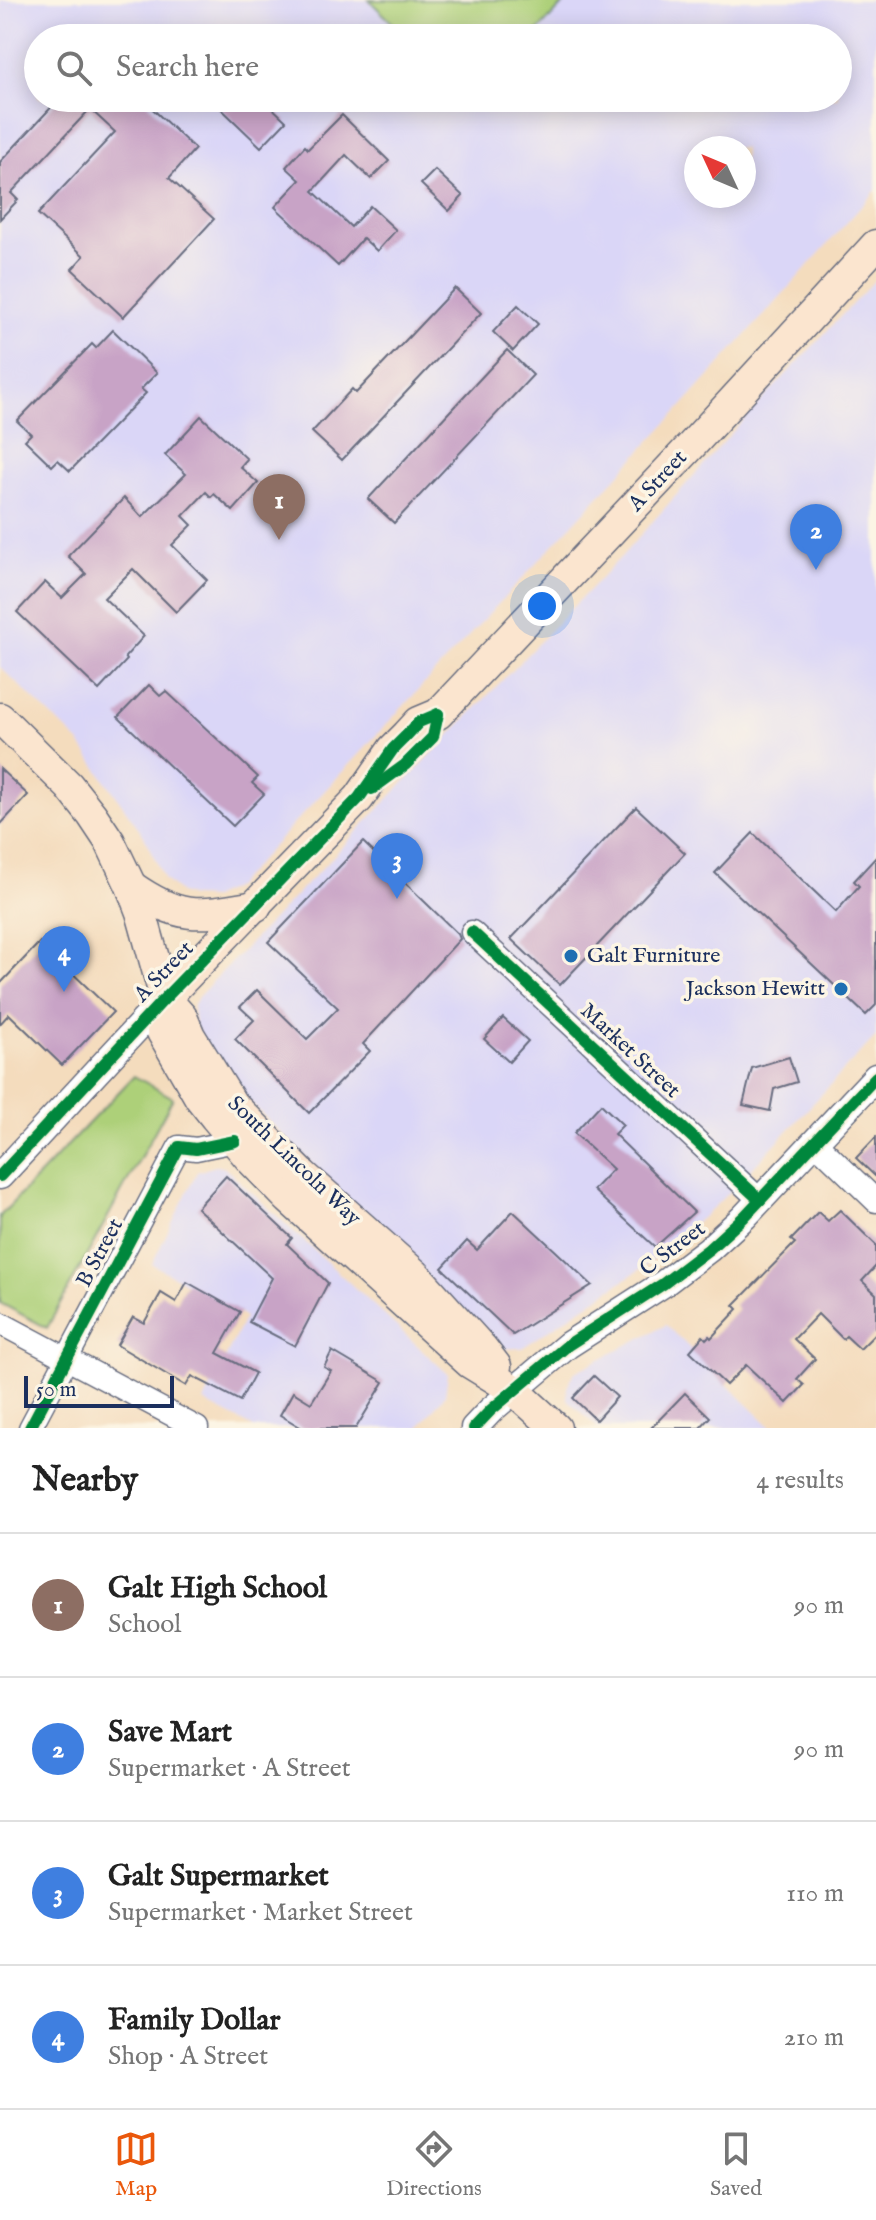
<!DOCTYPE html>
<html lang="en">
<head>
<meta charset="utf-8">
<style>
	:root { --surface:#fff; --page:#f6f6f6; --text:#222; --muted:#767676; --line:#e0e0e0; --accent:#ea580c }
	body { margin:0; font-family:"IM FELL English",serif; background:var(--page); color:var(--text) }
	.compass { position:absolute; left:684px; top:136px; width:72px; height:72px; border-radius:50%; background:var(--surface); box-shadow:0 4px 20px #0003; rotate:314deg }
	.scale { position:absolute; left:24px; bottom:20px; width:150px; box-sizing:border-box; padding-left:8px; border:4px solid #1b2f5e; border-top:0; font-size:22px; line-height:28px; white-space:nowrap; color:#1b2f5e; -webkit-text-stroke:6px #fcf5e5; paint-order:stroke }
	.you { position:absolute; left:542px; top:606px; width:28px; height:28px; margin:-20px; border:6px solid #fff; border-radius:50%; background:#1a73e8; box-shadow:0 0 0 12px #1a73e833 }
	.badge { display:grid; place-items:center; width:52px; height:52px; border-radius:50%; background:var(--accent); color:#fff; font-size:26px; font-weight:700 }
	.pin { position:absolute; translate:-50% -66px; filter:drop-shadow(0 2px 4px #0008) }
	.pin::after { content:''; position:absolute; top:42px; width:28px; height:24px; background:inherit; clip-path:polygon(0 0,100% 0,50% 100%) }
	.list { margin:0; padding:0; list-style:none }
	h2 { display:flex; justify-content:space-between; align-items:center; height:104px; margin:0; padding:0 32px; font-size:34px }
	h2 small { font-size:26px; font-weight:400; color:var(--muted) }
	.list li { display:grid; grid-template-columns:52px 1fr auto; gap:24px; align-items:center; box-sizing:border-box; height:144px; padding:0 32px; border-top:2px solid var(--line) }
	.list b { display:block; font-size:30px; white-space:nowrap }
	.list p { margin:0; font-size:26px; white-space:nowrap; color:var(--muted) }
	.list em { font-size:26px; font-style:normal; color:var(--muted) }
	.icon { flex:none; width:44px; height:44px; fill:none; stroke:currentColor; stroke-width:2; stroke-linecap:round; stroke-linejoin:round }
	.map { position:relative; flex:none; width:876px; height:1428px; overflow:hidden }
	.search { position:absolute; background:var(--surface); box-shadow:0 4px 20px #0003; left:24px; right:24px; top:24px; height:88px; display:flex; align-items:center; gap:20px; box-sizing:border-box; padding:0 28px; border-radius:44px; color:var(--muted); font-size:30px }
	.sheet { height:680px; background:var(--surface) }
	nav { display:flex; justify-content:space-around; align-items:center; box-sizing:border-box; height:112px; border-top:2px solid var(--line); background:var(--surface); font-size:22px; color:var(--muted) }
	nav a { display:grid; justify-items:center; gap:4px }
	nav .on { color:var(--accent) }
	.map>svg:first-child { display:block }
	.built { fill:#dad6f7; fill-rule:evenodd }
	.green { fill:#add079; stroke:#64806c; stroke-width:2 }
	.building { fill:#c8a3c6 }
	.lines { fill:none; stroke-linecap:round; stroke-linejoin:round }
	.minor-casing { stroke:#676c7f; stroke-width:25 }
	.tertiary-casing { stroke:#676c7f; stroke-width:29 }
	.secondary-casing { stroke:#676c7f; stroke-width:33 }
	.minor { stroke:#fff; stroke-width:22 }
	.tertiary { stroke:#fff; stroke-width:26 }
	.secondary { stroke:#fbe5cf; stroke-width:30 }
	.cycleway-casing { stroke:#fcf5e5; stroke-width:17 }
	.cycleway { stroke:#00873e; stroke-width:12 }
	.poi-dot { fill:#1f6fb2; stroke:#fcf5e5; stroke-width:3 }
	.labels { text-anchor:middle; dominant-baseline:central; stroke-width:7; stroke-linejoin:round; paint-order:stroke }
	.street-label { font-size:22px; fill:#1b2f5e; stroke:#fcf5e5 }
	.poi-label { font-size:22px; fill:#1b2f5e; stroke:#fcf5e5; text-anchor:start }
</style>
</head>
<body>
<div class="map">
<svg width="876" height="1428" viewBox="0 0 876 1428">
	<rect width="100%" height="100%" fill="#fcf5e5"/>
	<filter id="ink" filterUnits="userSpaceOnUse"><feTurbulence type="fractalNoise" baseFrequency=".0125" numOctaves="2"/><feDisplacementMap in="SourceGraphic" scale="16" xChannelSelector="R" yChannelSelector="G"/><feConvolveMatrix kernelMatrix="1 2 1 2 8 2 1 2 1" color-interpolation-filters="sRGB"/></filter>
	<filter id="wash" filterUnits="userSpaceOnUse"><feTurbulence type="fractalNoise" baseFrequency=".006" numOctaves="4" result="noise"/><feDisplacementMap in="SourceGraphic" scale="32" xChannelSelector="R" yChannelSelector="G"/><feGaussianBlur stdDeviation="1.8" result="paint"/><feColorMatrix in="noise" values="0 0 0 0 0 0 0 0 0 0 0 0 0 0 0 0 0 1.4 0 .05"/><feComposite in="paint" operator="in"/></filter>
	<g filter="url(#wash)">
		<rect width="100%" height="100%" fill="#f4dcbd"/>
		<g class="built">
			<path d="M0,0H876V190L677,412L236,886L212,898L191,897L180,893L165,880L144,836L79,742L0,667ZM38,38H838V98H38ZM696,148H744V196H696Z"/>
			<path d="M876,279V1036L749,1172L715,1206L648,1264L522,1348L497,1349L226,1078L195,1025L193,1007L198,997L622,556L748,415Z"/>
			<path d="M215,1166L224,1167L448,1374L445,1395L418,1428H254L204,1402L245,1317L152,1264L197,1172Z"/>
			<path d="M666,1325L772,1428H598L567,1399L568,1384L575,1372Z"/>
		</g>
		<g class="green">
			<path d="M369,0H568L531,38H408Z"/>
			<path d="M134,1076L173,1098L47,1328L0,1303V1216Z"/>
		</g>
		<g id="blocks">
			<g class="building">
				<path d="M60,98H141L195,149L169,178L214,219L123,317L72,269L84,256L38,214L115,132L90,109L11,193L18,200L0,219V162Z"/>
				<path d="M210,98H262L286,121L261,147Z"/>
				<path d="M342,115L389,161L371,179L346,155L313,191L351,227L370,206L396,230L377,251L363,238L338,266L275,207L300,180L286,167L305,146L308,149Z"/>
				<path d="M435,170L463,196L449,211L421,184Z"/>
				<path d="M455,288L481,313L342,460L312,432L352,389L356,393Z"/>
				<path d="M518,305L538,324L513,351L493,332Z"/>
				<path d="M113,330L157,373L141,389L146,393L70,471L58,460L52,466L25,440L31,434L17,421L92,344L96,348Z"/>
				<path d="M507,350L533,375L394,523L368,499Z"/>
				<path d="M201,416L247,459L240,467L258,483L233,511L214,494L211,497L206,492L183,516L192,525L172,545L207,580L176,612L133,569L104,598L144,636L125,657L127,660L99,690L17,612L45,582L62,598L86,574L68,556L124,498L142,517L186,474L165,455Z"/>
				<path d="M149,685L160,696L166,691L258,777L252,783L264,794L233,826L118,717Z"/>
				<path d="M0,769L28,795L0,825Z"/>
				<path d="M636,807L685,853L560,985L511,939Z"/>
				<path d="M753,833L836,912L859,886L854,881L876,857V1005L866,1015L715,873Z"/>
				<path d="M363,842L458,934L460,939L363,1044L370,1051L309,1113L235,1039L254,1020L240,1007L257,990L307,1039L338,1008L268,942Z"/>
				<path d="M40,942L113,1012L62,1065L9,1014L0,1024V984Z"/>
				<path d="M503,1018L528,1041L509,1062L484,1039Z"/>
				<path d="M789,1057L797,1082L774,1089L770,1111L743,1105L752,1068Z"/>
				<path d="M601,1104L623,1125L614,1134L694,1212L655,1247L593,1190L613,1169L574,1133Z"/>
				<path d="M876,1137V1177L856,1158Z"/>
				<path d="M226,1176L292,1238L287,1244L328,1283L295,1346L249,1322L272,1278L197,1208Z"/>
				<path d="M840,1210L876,1245V1266L862,1281L876,1294V1333L860,1349L846,1336L843,1339L818,1314L794,1339L815,1359L797,1379L804,1385L787,1403L746,1365L726,1385L690,1351L703,1336L706,1339L709,1336L711,1338L738,1309L734,1305L795,1243L791,1240L818,1212L828,1221Z"/>
				<path d="M513,1211L592,1285L513,1335L442,1268L467,1241L477,1250Z"/>
				<path d="M187,1282L240,1312L217,1353L255,1373L240,1401L192,1376L186,1386L117,1345L133,1317L144,1323L161,1293L176,1302Z"/>
				<path d="M332,1351L384,1382L356,1428H302L280,1415L293,1392L311,1403L331,1371L324,1367Z"/>
				<path d="M594,1376L617,1397L596,1420L573,1398Z"/>
				<path d="M685,1393L710,1417L700,1428H651Z"/>
			</g>
		</g>
	</g>
	<g filter="url(#ink)">
		<use href="#blocks" fill-opacity="0" stroke="#676c7f" stroke-width="2"/>
		<g class="lines">
			<defs>
				<g id="minor">
					<path d="M472,932L760,1200"/>
					<path d="M815,1142L876,1201"/>
					<path d="M0,1323L197,1428"/>
					<path d="M30,1428L179,1147L196,1149L235,1141"/>
				</g>
				<g id="tertiary">
					<path d="M0,1176L165,998"/>
					<path d="M474,1428L491,1410L568,1345L663,1284L709,1249L744,1217L876,1077"/>
				</g>
				<g id="secondary">
					<path d="M0,718L69,786L92,815L110,842L131,886L141,912L165,998L162,1032L200,1098L215,1117L251,1160L289,1199L470,1363L514,1390L556,1428"/>
					<path d="M131,886C181,921 198,916 256,906"/>
					<path d="M165,998L359,798L393,749L407,735L419,722L438,714L691,446L876,245"/>
					<path d="M165,998L182,1017L190,1036L232,1104L302,1174L415,1274L483,1349L496,1366"/>
				</g>
			</defs>
			<use href="#minor" class="minor-casing"/>
			<use href="#tertiary" class="tertiary-casing"/>
			<use href="#secondary" class="secondary-casing"/>
			<use href="#minor" class="minor"/>
			<use href="#tertiary" class="tertiary"/>
			<use href="#secondary" class="secondary"/>
			<defs>
				<g id="cycleway">
					<path d="M372,789L405,765L433,737L438,714"/>
					<path d="M472,932L760,1200"/>
					<path d="M0,1176L165,998L359,798L393,749L407,735L419,722L438,714"/>
					<path d="M30,1428L179,1147L196,1149L235,1141"/>
					<path d="M474,1428L491,1410L568,1345L663,1284L709,1249L744,1217L876,1077"/>
				</g>
			</defs>
			<use href="#cycleway" class="cycleway-casing"/>
			<use href="#cycleway" class="cycleway"/>
		</g>
	</g>
	<g class="poi-dot">
		<circle cx="571" cy="956" r="8"/>
		<circle cx="841" cy="989" r="8"/>
	</g>
	<g class="labels">
		<g class="street-label">
			<text transform="translate(658 481) rotate(-47)">A Street</text>
			<text transform="translate(164 972) rotate(-46)">A Street</text>
			<text transform="translate(630 1051) rotate(43)">Market Street</text>
			<text transform="translate(294 1161) rotate(44)">South Lincoln Way</text>
			<text transform="translate(673 1249) rotate(-37)">C Street</text>
			<text transform="translate(100 1253) rotate(-62)">B Street</text>
		</g>
		<g class="poi-label">
			<text x="587" y="956">Galt Furniture</text>
			<text x="825" y="989" text-anchor="end">Jackson Hewitt</text>
		</g>
	</g>
</svg>
<svg class="compass" viewBox="-18 -18 36 36"><path d="M0-13l5 13h-10z" fill="#e53935"/><path d="M0 13l5-13h-10z" fill="#767676"/></svg>
<div class="scale">50 m</div>
<div class="you"></div>
<div class="pin badge" style="left:279px;top:540px;background:#8d6e63">1</div>
<div class="pin badge" style="left:816px;top:570px;background:#3f7fe0">2</div>
<div class="pin badge" style="left:397px;top:899px;background:#3f7fe0">3</div>
<div class="pin badge" style="left:64px;top:992px;background:#3f7fe0">4</div>
<div class="search"><svg class="icon" aria-label="search" viewBox="0 0 24 24"><circle cx="10" cy="10" r="6"/><path d="M15 15l6 6"/></svg>Search here</div>
</div>
<section class="sheet">
<h2>Nearby<small>4 results</small></h2>
<ul class="list">
<li><span class="badge" style="background:#8d6e63">1</span><div><b>Galt High School</b><p>School</p></div><em>90 m</em></li>
<li><span class="badge" style="background:#3f7fe0">2</span><div><b>Save Mart</b><p>Supermarket · A Street</p></div><em>90 m</em></li>
<li><span class="badge" style="background:#3f7fe0">3</span><div><b>Galt Supermarket</b><p>Supermarket · Market Street</p></div><em>110 m</em></li>
<li><span class="badge" style="background:#3f7fe0">4</span><div><b>Family Dollar</b><p>Shop · A Street</p></div><em>210 m</em></li>
</ul>
</section>
<nav>
<a class="on"><svg class="icon" aria-label="map" viewBox="0 0 24 24"><path d="M3 6l6-2 6 2 6-2v14l-6 2-6-2-6 2zM9 4v14M15 6v14"/></svg>Map</a>
<a><svg class="icon" aria-label="directions" viewBox="0 0 24 24"><path d="M12 3l9 9-9 9-9-9zM9 14v-3h6M13 9l2 2-2 2"/></svg>Directions</a>
<a><svg class="icon" aria-label="saved" viewBox="0 0 24 24"><path d="M7 4h10v16l-5-4-5 4z"/></svg>Saved</a>
</nav>
</body>
</html>
